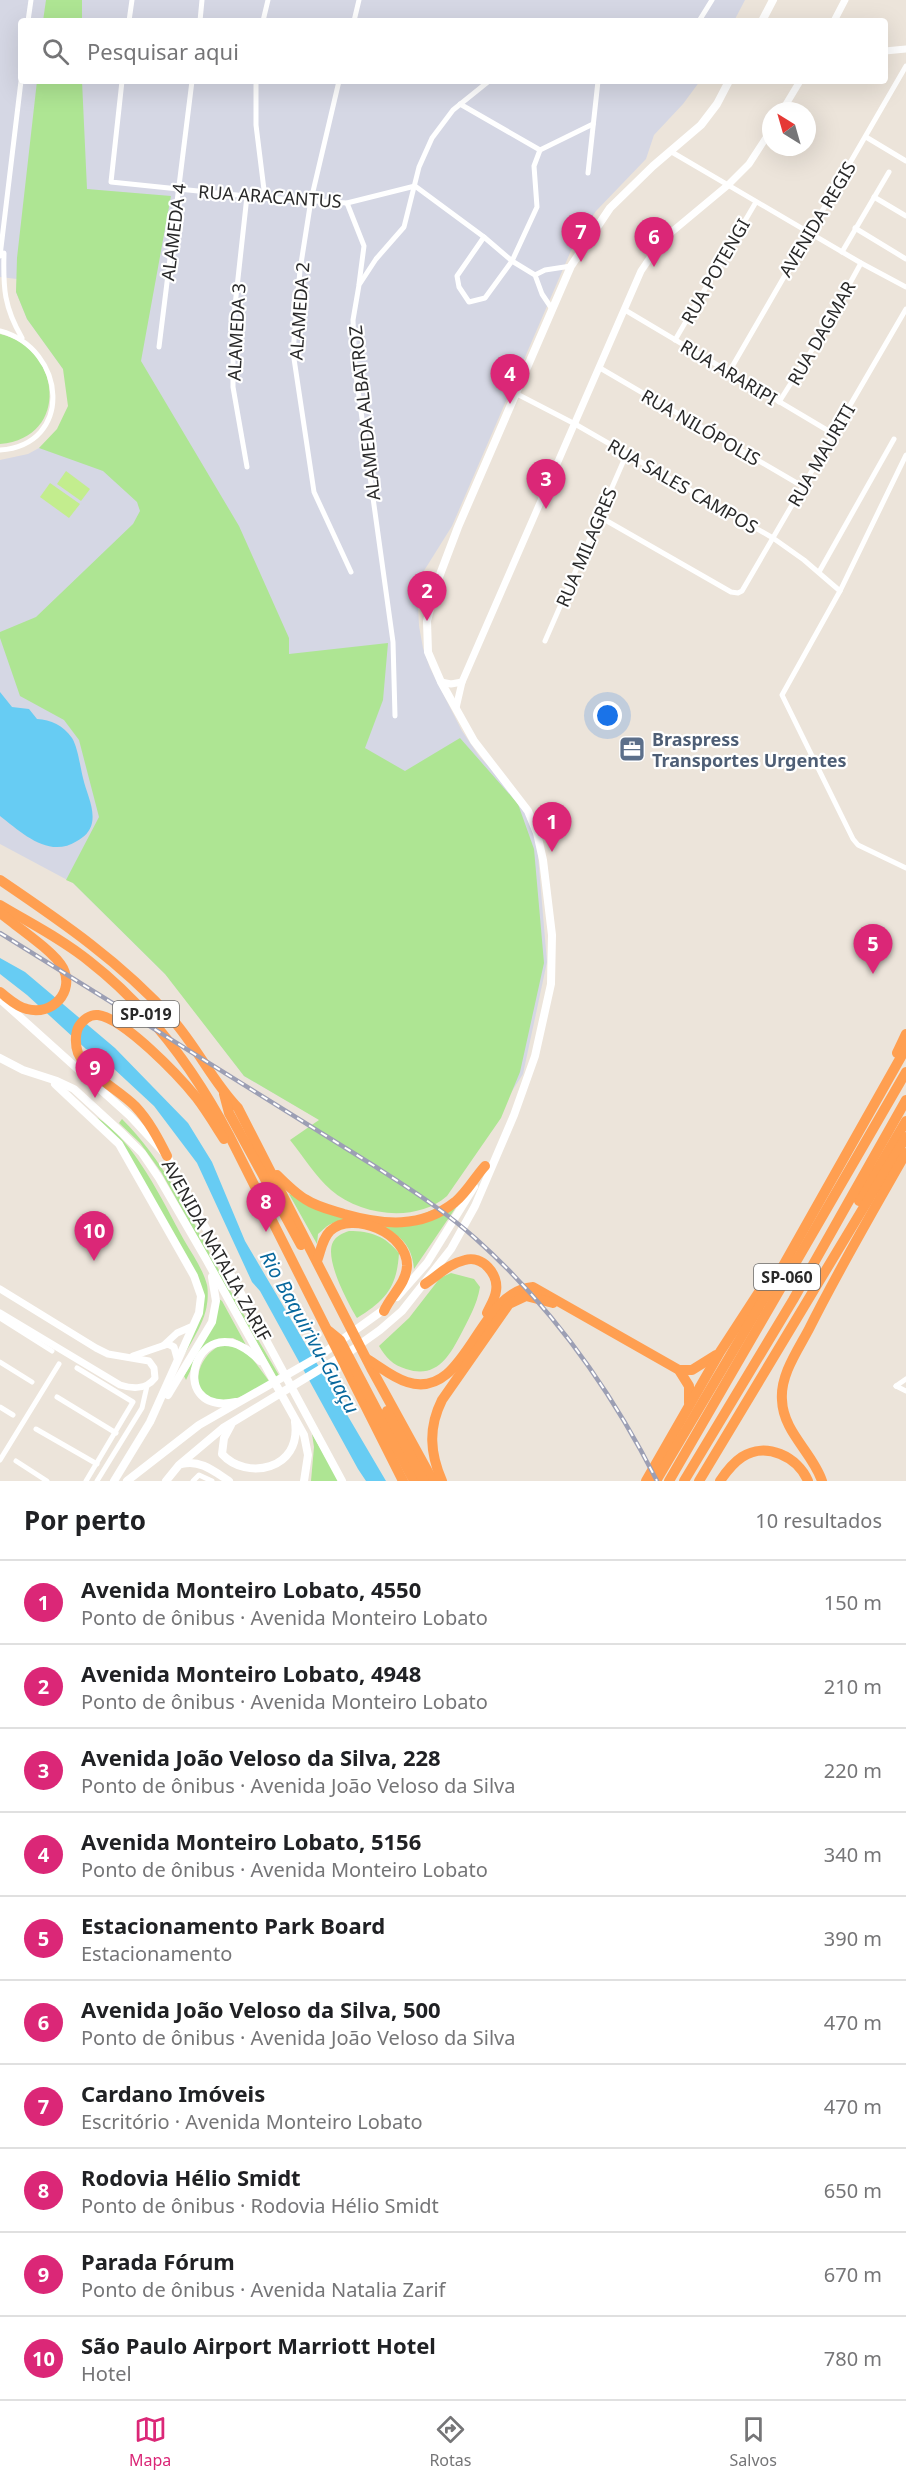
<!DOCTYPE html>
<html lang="pt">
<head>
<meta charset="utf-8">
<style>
	:root { --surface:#fff; --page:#f6f6f6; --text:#202124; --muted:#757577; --line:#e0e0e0; --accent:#db2777 }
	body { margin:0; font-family:"Noto Sans",sans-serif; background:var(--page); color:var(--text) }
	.compass { position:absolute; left:762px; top:102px; width:54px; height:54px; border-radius:50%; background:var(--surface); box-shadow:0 6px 24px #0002; rotate:323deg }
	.you { position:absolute; left:608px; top:716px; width:21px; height:21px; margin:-15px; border:4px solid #fff; border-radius:50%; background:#1a73e8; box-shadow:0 0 0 9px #1a73e833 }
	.badge { display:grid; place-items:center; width:39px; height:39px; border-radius:50%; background:var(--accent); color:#fff; font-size:20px; font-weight:700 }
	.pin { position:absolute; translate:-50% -50px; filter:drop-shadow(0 2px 3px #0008) }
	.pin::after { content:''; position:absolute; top:32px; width:21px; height:18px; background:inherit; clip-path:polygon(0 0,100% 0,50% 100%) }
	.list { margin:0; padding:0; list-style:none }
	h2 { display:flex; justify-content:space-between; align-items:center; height:78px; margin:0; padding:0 24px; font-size:26px }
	h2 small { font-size:20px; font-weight:400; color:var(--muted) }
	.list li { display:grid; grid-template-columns:39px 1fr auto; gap:18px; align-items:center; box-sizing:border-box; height:84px; padding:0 24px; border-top:2px solid var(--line) }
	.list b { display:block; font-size:22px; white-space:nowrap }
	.list p { margin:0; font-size:20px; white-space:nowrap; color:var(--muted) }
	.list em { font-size:20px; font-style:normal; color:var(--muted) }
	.icon { flex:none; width:33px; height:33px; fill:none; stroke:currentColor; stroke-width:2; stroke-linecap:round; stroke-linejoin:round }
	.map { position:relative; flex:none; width:906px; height:1481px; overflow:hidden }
	.search { position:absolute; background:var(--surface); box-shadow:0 6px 24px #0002; left:18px; right:18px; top:18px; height:66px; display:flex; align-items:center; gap:15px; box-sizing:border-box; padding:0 21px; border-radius:6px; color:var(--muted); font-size:22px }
	.sheet { height:918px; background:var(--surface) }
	nav { display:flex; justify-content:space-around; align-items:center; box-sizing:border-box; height:84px; border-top:2px solid var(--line); background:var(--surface); font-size:16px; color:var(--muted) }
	nav a { display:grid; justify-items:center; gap:3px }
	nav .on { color:var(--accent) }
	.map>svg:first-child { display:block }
	.airport { fill:#d5d7e4 }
	.green { fill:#aee593 }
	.pitch { fill:#c3ed8e }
	.water { fill:#67ccf3 }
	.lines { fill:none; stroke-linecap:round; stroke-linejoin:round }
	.minor { stroke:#fff; stroke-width:5 }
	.tertiary { stroke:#fff; stroke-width:7 }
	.secondary { stroke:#fff; stroke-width:8 }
	.motorway { stroke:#ff9f51; stroke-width:10 }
	.rail-casing { stroke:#9c9fb4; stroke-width:4.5 }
	.rail { stroke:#fff; stroke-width:2; stroke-dasharray:7; stroke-linecap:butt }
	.labels { text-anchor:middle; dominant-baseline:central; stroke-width:4.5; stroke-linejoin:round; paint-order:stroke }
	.shield { fill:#fff; stroke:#696969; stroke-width:1.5 }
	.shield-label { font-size:16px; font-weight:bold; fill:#292929 }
	.street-label { font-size:18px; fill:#292929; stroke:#fff }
	.service-label { font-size:18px; font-weight:bold; fill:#4e5e75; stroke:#fff; text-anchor:start }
	.water-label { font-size:20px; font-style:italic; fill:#08689d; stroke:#fff }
</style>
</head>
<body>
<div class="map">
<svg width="906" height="1481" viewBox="0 0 906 1481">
	<rect width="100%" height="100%" fill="#ece4da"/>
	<path class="airport" d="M0,0H745L734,21H21V81H700L683,104L654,135L646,159L596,211L573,246L452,526L417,582L419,626L423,648L430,668L462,731L479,756L506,784L523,807L537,844L547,962L523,1074L446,1193L244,1076L169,978L73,883L0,844V460L28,454L39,448L89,405L27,319L16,292L17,279L0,277Z"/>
	<g class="green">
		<path d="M46,0H82V21H43Z"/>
		<path d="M37,81H82L87,189L171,196L141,361L239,526L289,638V654L388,643L383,700L365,748L405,771L460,738L518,804L534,849L544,963L520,1072L501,1118L447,1196C416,1223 361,1216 331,1190C316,1177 303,1156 290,1140L319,1120L244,1076L165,974L73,883L66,880L99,817L79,740L64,720L20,696L0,638V632L36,617L133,524L140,511L137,502L103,471L39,448L57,429L68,406L63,369L27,319L16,292L17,258Z"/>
		<path d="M0,334C61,347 71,438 0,444Z"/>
		<path d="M96,1117C134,1139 163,1202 184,1240C192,1254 203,1269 207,1285C208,1290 208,1298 207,1304C205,1324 185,1352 175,1370L204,1296L122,1142Z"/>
		<path d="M122,1119C163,1160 187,1210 214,1261C235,1300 257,1338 280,1377L277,1378L161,1172L140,1143L119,1123Z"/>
		<path d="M289,1194L397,1225L463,1197L414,1269C412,1236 386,1225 357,1222C349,1222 341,1220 333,1223C327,1225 323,1230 318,1234L317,1244Z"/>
		<path d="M349,1231C371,1231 385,1236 399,1253C397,1287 386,1300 357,1318C348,1303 324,1259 333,1242C336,1236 343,1233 349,1231Z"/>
		<path d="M451,1273L474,1279L480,1287C477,1305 469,1318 461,1334C449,1357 436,1379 406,1369C393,1365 386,1358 379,1346L409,1318L440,1278Z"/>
		<path d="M219,1299L222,1301L246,1345L233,1338L218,1339L193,1365L186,1380L184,1376L215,1322Z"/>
		<path d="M221,1345L236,1346L252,1358L269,1381C257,1389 237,1401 222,1401C186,1398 195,1357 221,1345Z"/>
		<path d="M312,1434L339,1481H311L314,1447Z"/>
	</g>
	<g class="pitch">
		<path d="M66,471L90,489L81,501L57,484Z"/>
		<path d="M50,483L80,504L69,518L40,497Z"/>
	</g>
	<g class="water">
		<path d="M0,692L12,707L29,709L37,719C51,720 63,725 72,738C78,748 80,766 83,778C86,792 95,808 92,823C90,832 84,837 77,841C49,859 22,833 0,816Z"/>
		<path d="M0,958L25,972L115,1048L188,1123L212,1162L245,1241L386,1481H366L358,1469L260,1291L252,1282L197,1163L154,1106L99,1055L86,1049L27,995L0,974Z"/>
	</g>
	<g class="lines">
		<g class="minor">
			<path d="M28,21L31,0"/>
			<path d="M129,21L132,0"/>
			<path d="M200,21L202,0"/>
			<path d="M263,21L268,0"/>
			<path d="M354,21L359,0"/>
			<path d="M699,21L712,0"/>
			<path d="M122,81L111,182L265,198L347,203L415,186L484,237L512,261L535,275L542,294L552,309"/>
			<path d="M256,81V125L265,198"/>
			<path d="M339,81L311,200L300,270L293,352L314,492L351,572"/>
			<path d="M460,104L540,150L593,124"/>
			<path d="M866,137L906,161"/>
			<path d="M670,151L861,263L906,287"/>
			<path d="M588,173L598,81"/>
			<path d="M874,197L906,216"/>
			<path d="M347,203L364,246L359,284"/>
			<path d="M855,228L906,259"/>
			<path d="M484,237L457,276L459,287L469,302L485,298L512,261L537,207L534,166L540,150"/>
			<path d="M842,252L889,172"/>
			<path d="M4,253C3,288 4,307 22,338"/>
			<path d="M0,256L21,81"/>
			<path d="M535,275L545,270L571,266"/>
			<path d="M625,310L832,433"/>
			<path d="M0,331C67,349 74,445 0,450"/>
			<path d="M675,340L756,202"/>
			<path d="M159,347L192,81"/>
			<path d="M600,368L802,486"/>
			<path d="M729,372L906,66"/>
			<path d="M517,394L575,424L773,538L804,560L840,591"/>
			<path d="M779,402L822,334L861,263"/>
			<path d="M906,455L840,591L782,695L853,839L858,845L906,868"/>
			<path d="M247,467L233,387V324L247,196"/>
			<path d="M600,517L731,592L738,593L742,591L906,309"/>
			<path d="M819,572L894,439"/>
			<path d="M545,641L627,453"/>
			<path d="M395,716L393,642L355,368L353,320L359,285L376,259L404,227L419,167L432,138L453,110L489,81"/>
			<path d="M0,1318L52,1351"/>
			<path d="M0,1362L32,1382"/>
			<path d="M77,1368L133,1402L86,1481"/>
			<path d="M896,1386L906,1379"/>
			<path d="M896,1386L906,1391"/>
			<path d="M57,1397L116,1433"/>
			<path d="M0,1407L13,1415"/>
			<path d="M36,1429L97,1464"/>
			<path d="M0,1460L59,1364"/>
			<path d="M16,1461L47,1481"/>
			<path d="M97,1481L142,1408L147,1386"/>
			<path d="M193,1481L199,1475L212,1481"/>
		</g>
		<g class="tertiary">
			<path d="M834,21L845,0"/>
			<path d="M885,51L906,49"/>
			<path d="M782,111L800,81"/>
			<path d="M441,682L451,684L462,682"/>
			<path d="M456,708L462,682L641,271L662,240L728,185L749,164L771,130"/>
			<path d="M0,1289L96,1348L108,1354L149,1361L154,1368L155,1378C146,1390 133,1389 120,1385L0,1313"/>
			<path d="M164,1345L177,1333L193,1326"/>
			<path d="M133,1356L168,1344L174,1347L177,1358"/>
		</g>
		<g class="secondary">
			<path d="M762,21L773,0"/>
			<path d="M0,999L130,1116L167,1156L342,1481"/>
			<path d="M0,1058L23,1070L57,1081L74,1089L122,1133L142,1153L159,1178L206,1259L304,1435L308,1455L304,1481"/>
			<path d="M55,1084L119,1144L194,1276L201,1296L199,1313L150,1422L114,1481"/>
			<path d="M397,1297L427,1263L474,1187"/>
			<path d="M168,1395L212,1322L216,1301L212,1277"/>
			<path d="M236,1402C161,1417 198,1297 260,1361"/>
			<path d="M231,1425L224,1438L222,1454C246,1481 302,1470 295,1422"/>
			<path d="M182,1464C200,1459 215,1472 229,1481"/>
			<path d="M127,1481L199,1425L318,1357L386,1308"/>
			<path d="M166,1481L179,1465L223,1428L352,1350L380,1330L402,1311L451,1249L475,1206L514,1115L535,1056L551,984L552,935L543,860L537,833L528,811L474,741L441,682L428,652L427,621L436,585L458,527L571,266L610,208L653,166L701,125L717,104L729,81"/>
		</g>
		<g class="motorway">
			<path d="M0,880C62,922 122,963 172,1019C197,1047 212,1081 238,1108L371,1368L433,1481"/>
			<path d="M0,905C30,923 62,939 89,961C148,1007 194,1069 229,1135L403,1481"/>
			<path d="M0,913C16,926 55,952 63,968C75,992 52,1016 27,1009C17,1007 8,998 0,992"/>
			<path d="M897,1053L906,1034"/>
			<path d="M224,1094L229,1113L301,1245"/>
			<path d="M167,1156C158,1138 149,1121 135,1106C118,1089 88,1075 78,1053C75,1045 75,1033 79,1026C83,1020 90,1014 98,1015C125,1019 179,1076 196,1097C206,1110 215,1125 224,1139"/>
			<path d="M277,1175C286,1184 295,1193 305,1199C317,1207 331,1210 344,1214C383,1225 421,1229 455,1202C467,1192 475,1177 485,1166"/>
			<path d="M859,1201L906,1121"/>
			<path d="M317,1261C321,1251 322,1239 330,1231C352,1210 408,1233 407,1266C406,1284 391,1295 384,1311"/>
			<path d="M425,1284C439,1275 448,1264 465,1260C482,1255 499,1274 496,1291C495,1299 490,1306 487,1313"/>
			<path d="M329,1331L340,1340L414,1481"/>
			<path d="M367,1359C379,1366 393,1378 407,1382C467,1402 477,1291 533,1287L679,1370L689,1386V1403"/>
			<path d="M679,1370H692L716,1355"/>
			<path d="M387,1411L424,1481"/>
			<path d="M442,1481C430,1453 428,1428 442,1400L509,1304L526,1296L553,1303"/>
			<path d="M646,1481L720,1352L759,1292L770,1281"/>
			<path d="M656,1481L779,1273L906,1048"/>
			<path d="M669,1481L906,1072"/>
			<path d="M684,1481L793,1300L906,1100"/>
			<path d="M699,1481L906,1137"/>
			<path d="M720,1481C726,1472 733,1463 742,1457C766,1441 798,1457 808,1481"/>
			<path d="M822,1481C813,1453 783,1432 782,1400C780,1375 798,1350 809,1329C839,1269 873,1211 906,1153"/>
		</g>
		<defs>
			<path id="rail" d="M0,933L376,1167C410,1189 445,1211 476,1239C552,1307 611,1390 657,1481"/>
		</defs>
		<use href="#rail" class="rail-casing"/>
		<use href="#rail" class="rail"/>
	</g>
	<defs>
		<symbol id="office-square" viewBox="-11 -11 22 22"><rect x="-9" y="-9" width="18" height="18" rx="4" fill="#5c6f8a" stroke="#fff"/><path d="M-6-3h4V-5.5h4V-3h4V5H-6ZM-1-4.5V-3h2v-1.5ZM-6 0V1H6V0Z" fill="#fff"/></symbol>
	</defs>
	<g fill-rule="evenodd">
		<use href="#office-square" x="617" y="734" width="30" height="30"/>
	</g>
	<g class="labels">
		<g class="shield">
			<rect x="113" y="1001" width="66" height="26" rx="4.5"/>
			<rect x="754" y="1264" width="66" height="26" rx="4.5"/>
		</g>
		<g class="shield-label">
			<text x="146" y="1014">SP-019</text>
			<text x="787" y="1277">SP-060</text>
		</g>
		<g class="street-label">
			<text transform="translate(270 196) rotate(4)">RUA ARACANTUS</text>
			<text transform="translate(817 219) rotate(-59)">AVENIDA REGIS</text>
			<text transform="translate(173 232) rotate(-83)">ALAMEDA 4</text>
			<text transform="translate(715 271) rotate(-60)">RUA POTENGI</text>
			<text transform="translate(299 311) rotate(-86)">ALAMEDA 2</text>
			<text transform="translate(236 332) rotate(-87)">ALAMEDA 3</text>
			<text transform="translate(821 333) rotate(-60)">RUA DAGMAR</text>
			<text transform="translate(729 372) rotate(31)">RUA ARARIPI</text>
			<text transform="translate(364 413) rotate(-96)">ALAMEDA ALBATROZ</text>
			<text transform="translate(701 427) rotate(30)">RUA NILÓPOLIS</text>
			<text transform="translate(821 455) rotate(-60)">RUA MAURITI</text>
			<text transform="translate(683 486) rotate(30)">RUA SALES CAMPOS</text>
			<text transform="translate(586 547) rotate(-67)">RUA MILAGRES</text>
			<text transform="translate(217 1250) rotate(61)">AVENIDA NATALIA ZARIF</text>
		</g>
		<g class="service-label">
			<text x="652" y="739">Braspress<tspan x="652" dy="21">Transportes Urgentes</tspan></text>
		</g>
		<g class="water-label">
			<text transform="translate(310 1332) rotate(61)">Rio Baquirivu-Guaçu</text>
		</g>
	</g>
</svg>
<svg class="compass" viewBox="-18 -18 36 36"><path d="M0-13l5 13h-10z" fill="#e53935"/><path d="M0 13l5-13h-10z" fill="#757577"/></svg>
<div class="you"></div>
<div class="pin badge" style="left:552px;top:852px">1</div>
<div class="pin badge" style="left:427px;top:621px">2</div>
<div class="pin badge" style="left:546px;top:509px">3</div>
<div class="pin badge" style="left:510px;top:404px">4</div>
<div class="pin badge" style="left:873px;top:974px">5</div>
<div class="pin badge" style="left:654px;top:267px">6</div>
<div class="pin badge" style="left:581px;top:262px">7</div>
<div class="pin badge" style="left:266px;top:1232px">8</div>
<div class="pin badge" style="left:95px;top:1098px">9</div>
<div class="pin badge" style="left:94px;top:1261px">10</div>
<div class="search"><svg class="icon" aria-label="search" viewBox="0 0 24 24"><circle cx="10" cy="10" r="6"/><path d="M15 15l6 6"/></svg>Pesquisar aqui</div>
</div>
<section class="sheet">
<h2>Por perto<small>10 resultados</small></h2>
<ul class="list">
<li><span class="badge">1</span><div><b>Avenida Monteiro Lobato, 4550</b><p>Ponto de ônibus · Avenida Monteiro Lobato</p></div><em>150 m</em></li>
<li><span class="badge">2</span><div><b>Avenida Monteiro Lobato, 4948</b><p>Ponto de ônibus · Avenida Monteiro Lobato</p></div><em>210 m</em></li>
<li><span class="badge">3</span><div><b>Avenida João Veloso da Silva, 228</b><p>Ponto de ônibus · Avenida João Veloso da Silva</p></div><em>220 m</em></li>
<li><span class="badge">4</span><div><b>Avenida Monteiro Lobato, 5156</b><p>Ponto de ônibus · Avenida Monteiro Lobato</p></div><em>340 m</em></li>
<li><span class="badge">5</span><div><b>Estacionamento Park Board</b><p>Estacionamento</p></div><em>390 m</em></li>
<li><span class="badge">6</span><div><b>Avenida João Veloso da Silva, 500</b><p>Ponto de ônibus · Avenida João Veloso da Silva</p></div><em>470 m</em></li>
<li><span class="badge">7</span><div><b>Cardano Imóveis</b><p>Escritório · Avenida Monteiro Lobato</p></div><em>470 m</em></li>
<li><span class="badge">8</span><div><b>Rodovia Hélio Smidt</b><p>Ponto de ônibus · Rodovia Hélio Smidt</p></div><em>650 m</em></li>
<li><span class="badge">9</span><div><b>Parada Fórum</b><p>Ponto de ônibus · Avenida Natalia Zarif</p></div><em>670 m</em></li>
<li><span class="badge">10</span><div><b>São Paulo Airport Marriott Hotel</b><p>Hotel</p></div><em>780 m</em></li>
</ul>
</section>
<nav>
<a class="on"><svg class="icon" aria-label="map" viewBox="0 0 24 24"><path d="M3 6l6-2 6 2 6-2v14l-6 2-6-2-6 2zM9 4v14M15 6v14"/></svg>Mapa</a>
<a><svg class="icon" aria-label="directions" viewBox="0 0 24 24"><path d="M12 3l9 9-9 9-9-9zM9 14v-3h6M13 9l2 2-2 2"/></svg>Rotas</a>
<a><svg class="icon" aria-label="saved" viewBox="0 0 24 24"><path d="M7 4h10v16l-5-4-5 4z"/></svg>Salvos</a>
</nav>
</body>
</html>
